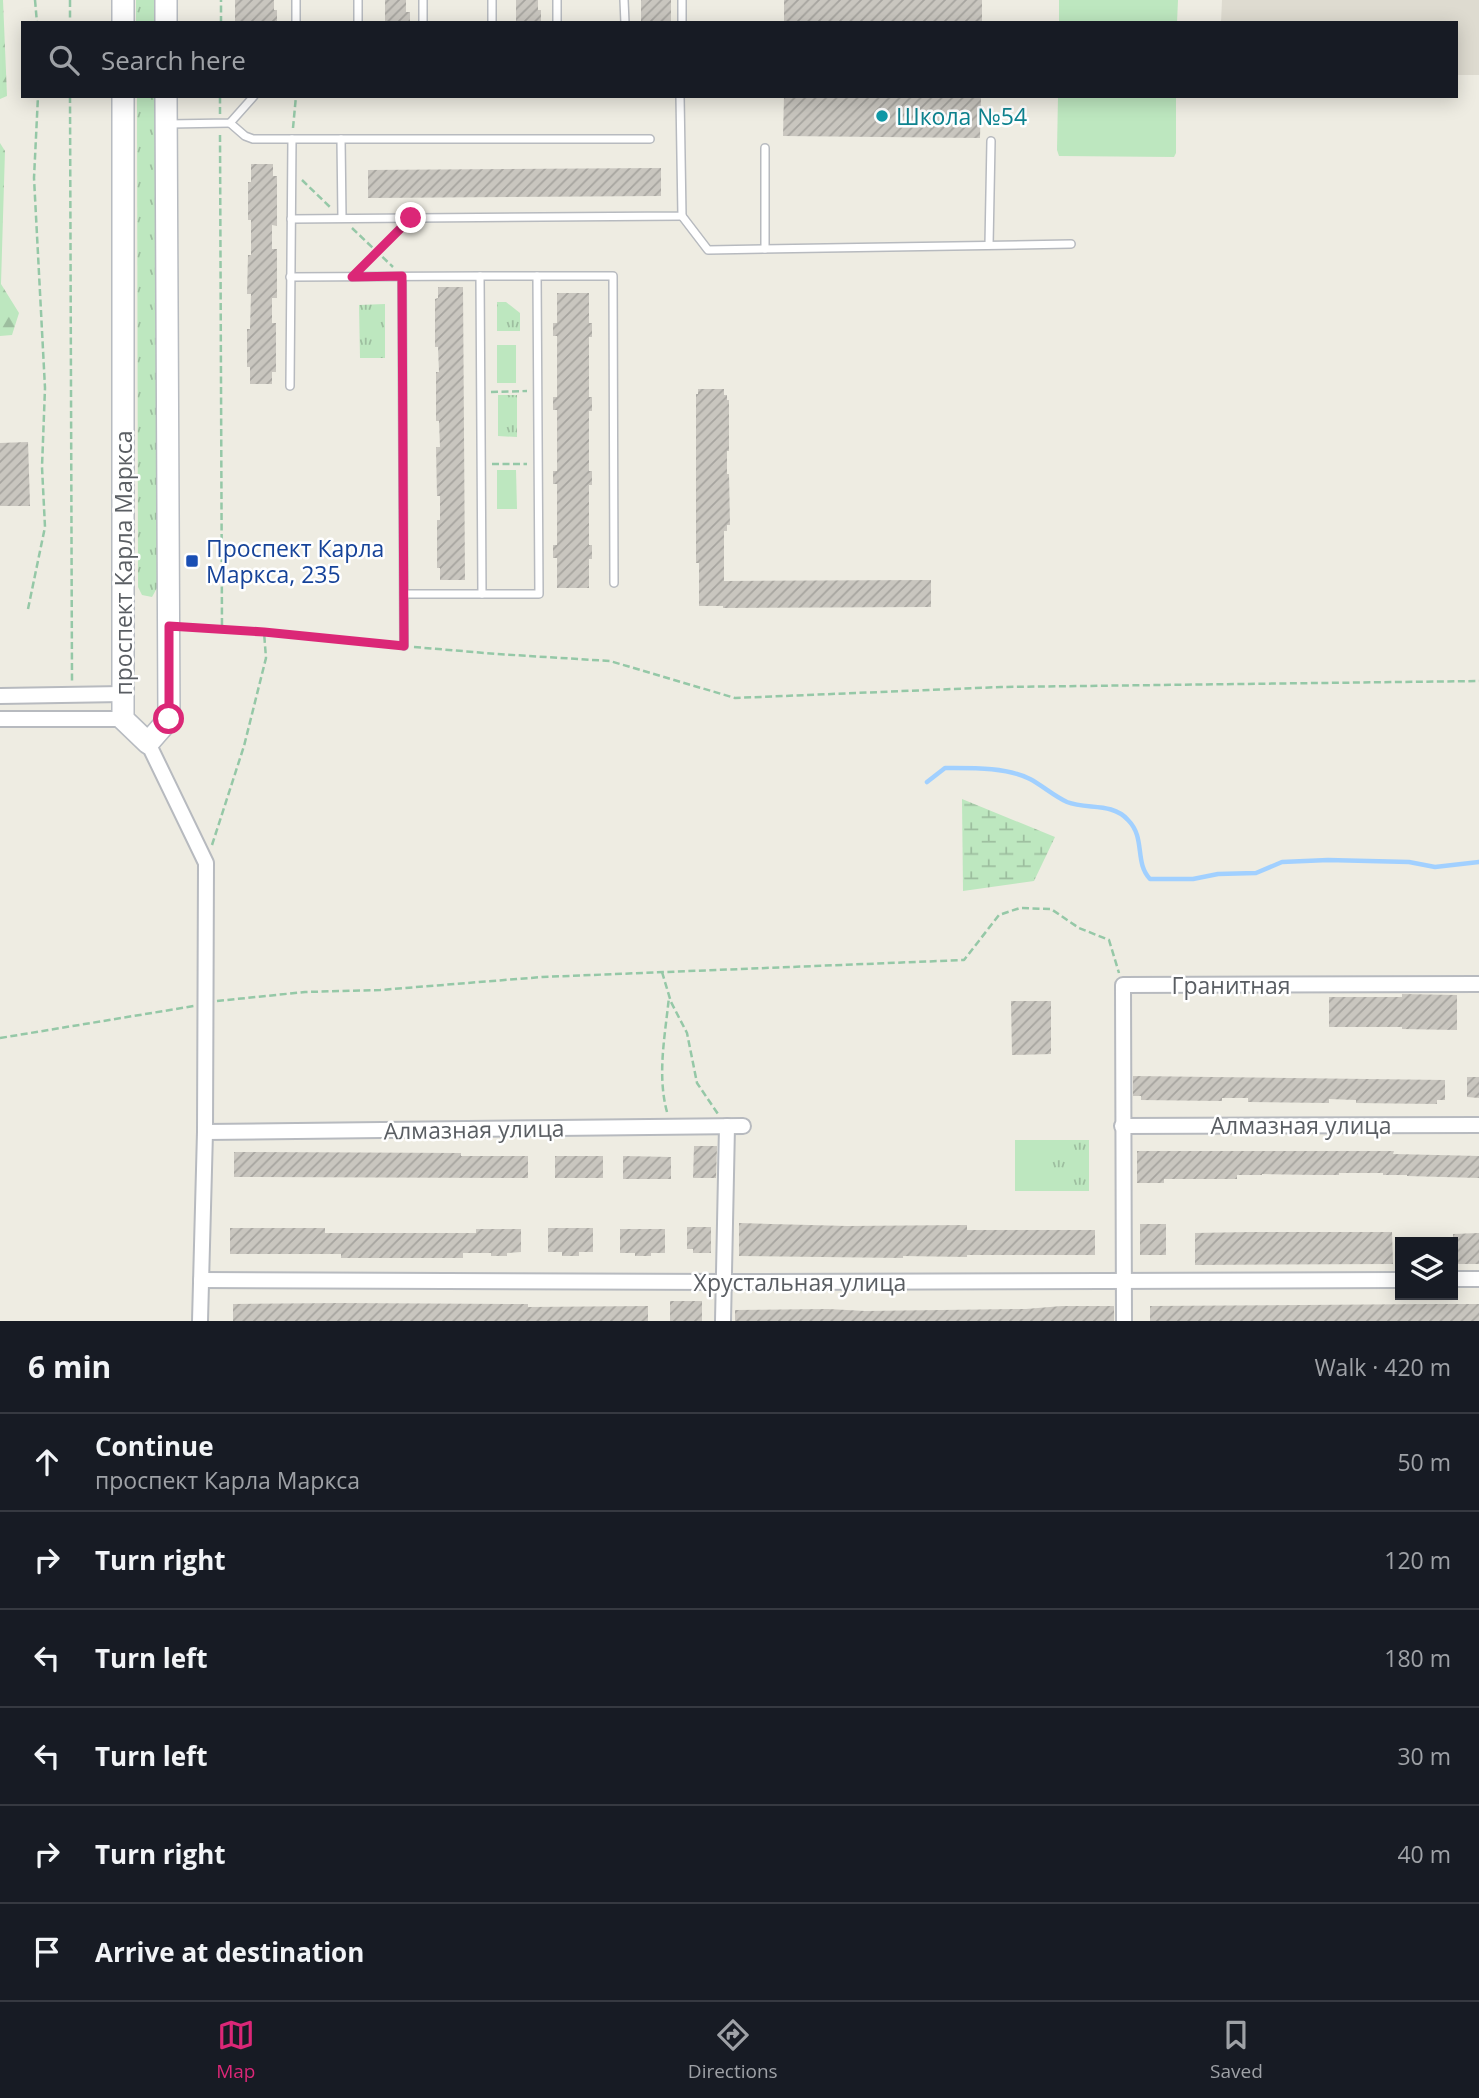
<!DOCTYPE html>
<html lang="en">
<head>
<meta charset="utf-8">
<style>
	:root { --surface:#171b24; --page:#20242c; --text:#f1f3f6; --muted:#9ea1a6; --line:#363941; --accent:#db2777 }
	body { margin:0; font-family:"Open Sans",sans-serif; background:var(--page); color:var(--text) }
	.controls { position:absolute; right:21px; bottom:21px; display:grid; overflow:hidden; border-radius:0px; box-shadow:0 4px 18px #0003 }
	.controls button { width:63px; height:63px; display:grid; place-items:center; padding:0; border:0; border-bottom:2px solid var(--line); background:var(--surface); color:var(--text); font:35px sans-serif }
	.stop { position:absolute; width:21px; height:21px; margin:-16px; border:5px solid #db2777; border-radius:50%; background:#fff }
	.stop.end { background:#db2777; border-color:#fff; box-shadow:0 2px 7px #0008 }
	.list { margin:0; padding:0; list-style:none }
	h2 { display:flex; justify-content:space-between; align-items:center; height:91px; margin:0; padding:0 28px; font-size:30px }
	h2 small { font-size:23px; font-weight:400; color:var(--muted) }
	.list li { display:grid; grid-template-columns:46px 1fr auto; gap:21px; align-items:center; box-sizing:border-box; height:98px; padding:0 28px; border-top:2px solid var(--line) }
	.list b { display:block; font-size:26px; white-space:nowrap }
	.list p { margin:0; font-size:23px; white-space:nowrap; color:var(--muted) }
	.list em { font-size:23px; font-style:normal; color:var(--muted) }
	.icon { flex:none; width:38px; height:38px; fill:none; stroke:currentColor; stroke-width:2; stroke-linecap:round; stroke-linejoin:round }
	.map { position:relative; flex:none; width:1479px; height:1321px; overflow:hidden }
	.search { position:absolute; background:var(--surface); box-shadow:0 4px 18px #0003; left:21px; right:21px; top:21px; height:77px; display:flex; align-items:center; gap:18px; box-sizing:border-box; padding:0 24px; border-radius:0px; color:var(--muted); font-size:26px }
	.sheet { height:679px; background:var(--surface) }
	nav { display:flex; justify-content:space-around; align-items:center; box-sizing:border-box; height:98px; border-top:2px solid var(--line); background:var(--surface); font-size:19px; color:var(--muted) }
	nav a { display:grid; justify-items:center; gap:4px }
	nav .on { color:var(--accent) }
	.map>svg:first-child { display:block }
	.education { fill:#dedbd0 }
	.grass { fill:url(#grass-tufts) }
	.forest { fill:url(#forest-firs) }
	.wetland { fill:url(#wetland-marsh) }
	.garden { fill:#bde7bf }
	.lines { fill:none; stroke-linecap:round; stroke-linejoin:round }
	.stream { stroke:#a1d0ff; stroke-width:4.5 }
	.building { fill:url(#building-hatch) }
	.lane-casing { stroke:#b7babf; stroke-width:10 }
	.street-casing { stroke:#b7babf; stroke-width:18 }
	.secondary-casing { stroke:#b7bbc1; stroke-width:24 }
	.path { stroke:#95c8a7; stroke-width:2.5; stroke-dasharray:7 3.5; stroke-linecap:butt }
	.lane { stroke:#fff; stroke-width:7 }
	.street { stroke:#fff; stroke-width:14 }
	.secondary { stroke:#fff; stroke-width:21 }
	.route { stroke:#db2777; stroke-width:9 }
	.culture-dot { fill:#0f9aa8; stroke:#fff; stroke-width:2.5 }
	.transit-dot { fill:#1a4fb4; stroke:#fff; stroke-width:2.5 }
	.labels { text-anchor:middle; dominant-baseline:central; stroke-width:5; stroke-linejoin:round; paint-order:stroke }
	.culture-label { font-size:23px; fill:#0d838f; stroke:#fff; text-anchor:start }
	.transit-label { font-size:23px; fill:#164399; stroke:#fff; text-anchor:start }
	.street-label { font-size:23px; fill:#5a5e63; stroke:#fff }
</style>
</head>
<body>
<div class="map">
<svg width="1479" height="1321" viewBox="0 0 1479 1321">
	<defs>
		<pattern id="grass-tufts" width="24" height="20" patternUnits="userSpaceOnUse" patternTransform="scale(1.75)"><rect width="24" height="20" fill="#bde7bf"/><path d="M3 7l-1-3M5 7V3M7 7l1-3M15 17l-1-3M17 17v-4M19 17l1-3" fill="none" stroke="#9dbe9f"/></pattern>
		<pattern id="forest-firs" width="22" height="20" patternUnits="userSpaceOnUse" patternTransform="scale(1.75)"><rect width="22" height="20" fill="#bde7bf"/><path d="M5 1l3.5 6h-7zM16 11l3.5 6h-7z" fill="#9dbe9f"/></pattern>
		<pattern id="wetland-marsh" width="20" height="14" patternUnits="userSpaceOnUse" patternTransform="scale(1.75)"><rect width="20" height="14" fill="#bde7bf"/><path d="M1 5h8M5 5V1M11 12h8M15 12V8" fill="none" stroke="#9dbe9f"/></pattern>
		<pattern id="building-hatch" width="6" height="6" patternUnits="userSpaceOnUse" patternTransform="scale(1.75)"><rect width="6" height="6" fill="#c9c6bf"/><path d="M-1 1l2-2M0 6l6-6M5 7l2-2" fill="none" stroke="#a6a49f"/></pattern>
	</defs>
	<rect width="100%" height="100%" fill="#eeece2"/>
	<path class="education" d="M1222,0H1479V75H1456V23H1221Z"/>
	<g class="grass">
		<rect x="136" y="0" width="20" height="23"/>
		<path d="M137,96H156L157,588L152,597L142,595L138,587Z"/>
		<path d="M497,302H506L520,313V331H497Z"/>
		<path d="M385,304V358H360L359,305Z"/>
		<path d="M498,395H517V437L498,436Z"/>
		<rect x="1052" y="1140" width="37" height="51"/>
	</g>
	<g class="forest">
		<path d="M0,0H3L7,96L0,99Z"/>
		<path d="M0,143L5,151L1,284L19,313L12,335L0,336Z"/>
	</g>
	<path class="wetland" d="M962,799L1055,837L1034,881L963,891Z"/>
	<g class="garden">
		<path d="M1059,0H1178L1177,23H1059Z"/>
		<path d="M1058,96H1176V153L1174,157L1059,156L1057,150Z"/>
		<rect x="497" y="345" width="19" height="38"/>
		<path d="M497,470H516L517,509H497Z"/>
		<rect x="1015" y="1140" width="37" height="51"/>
	</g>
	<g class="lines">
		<path class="stream" d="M927,782L945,768C972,768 1006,767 1030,779C1043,786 1054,796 1067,802C1087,810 1112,802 1128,820C1146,838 1134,862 1150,879H1193L1218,874L1256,873L1282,862L1328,860L1409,862L1435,867L1479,862"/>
	</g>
	<g class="building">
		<path d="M235,0H274V10H277V23H235Z"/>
		<path d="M385,0H406V12H410V23H385Z"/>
		<path d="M516,0H538V10H541V23H516Z"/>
		<rect x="641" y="0" width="30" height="23"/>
		<rect x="784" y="0" width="198" height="23"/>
		<path d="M784,96H981L980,138L783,136Z"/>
		<path d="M251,164H273V176H277V226L272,225V249H277V298H272V323H276V372H272V384H250V367H247V329H250L251,294H247L248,255H251V220H248V182H251Z"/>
		<path d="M661,168V196L368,198V170Z"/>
		<path d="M438,287H463L465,580H440V568H437V520H440V496H437L436,447H440L439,421H436V372H439L438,347H435V299L438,298Z"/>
		<path d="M557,293H589V323H592V337H589V397H592V411H589V471H592V485H589V545H592V559H589V588H557V558H553V545H557V484H553V471H557V410H553V397H557V336H553V323H557Z"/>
		<path d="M698,389H724V395H727V400H729V451H727V474H729L730,525H727V531H724V581L931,580V607L723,608V606H699V563H696V394H698Z"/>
		<path d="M28,442L30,506H0V443Z"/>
		<path d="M1402,994L1457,995V1030L1402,1029V1027H1329V997H1402Z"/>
		<path d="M1011,1001H1051V1054L1012,1055Z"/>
		<path d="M1133,1076L1445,1080V1100H1437V1104L1356,1103V1100L1329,1099V1103L1248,1102V1098H1222V1101L1141,1100V1096H1133Z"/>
		<path d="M1467,1077H1479V1098L1467,1097Z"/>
		<path d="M694,1146H717L716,1178H693Z"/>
		<path d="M1137,1151H1394L1393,1154L1479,1156V1178L1407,1176V1175H1383V1173H1339V1175H1317L1262,1174V1175H1237V1179H1164V1183H1137Z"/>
		<path d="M234,1152L461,1153V1156H528V1178L234,1177Z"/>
		<rect x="555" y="1156" width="48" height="22"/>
		<path d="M623,1156L671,1157V1179H623Z"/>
		<path d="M739,1223L847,1226L967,1225V1230H1095V1255H967V1257L903,1256V1258L739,1256Z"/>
		<rect x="1140" y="1224" width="26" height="31"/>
		<path d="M687,1227H711V1253H693V1249H687Z"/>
		<path d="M230,1228H325V1233H476V1229H521V1252L507,1253V1256H491V1253H463V1258H341V1254H230Z"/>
		<path d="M548,1228H593V1252H579V1256H562V1252H548Z"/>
		<path d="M620,1229H665V1253H651V1256H635V1253H620Z"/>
		<path d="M1251,1232H1392L1393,1264L1195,1265V1233Z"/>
		<path d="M1479,1233V1264H1453V1234Z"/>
		<rect x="670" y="1301" width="32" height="20"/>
		<path d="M339,1303L528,1304V1307L648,1306V1321H233V1304Z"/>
		<path d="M1434,1304H1479V1321H1150V1306Z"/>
		<path d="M1062,1306H1114V1321H735V1310L828,1309L865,1311L1026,1309Z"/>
	</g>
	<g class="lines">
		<defs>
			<g id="lane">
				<path d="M296,0V23"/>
				<path d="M358,0V23"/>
				<path d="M423,0V23"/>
				<path d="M624,0L625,23"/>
				<path d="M682,0V23"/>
				<path d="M492,23V0"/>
				<path d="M557,23V0"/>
				<path d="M230,123L245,136L253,139H650"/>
				<path d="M169,124L230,123L254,96"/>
				<path d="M341,139L342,218"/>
				<path d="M765,148V249"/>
				<path d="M682,216L708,250L1071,244"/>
				<path d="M291,219L682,216L680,96"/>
				<path d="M989,245L991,141"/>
				<path d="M537,276H613L614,583"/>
				<path d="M290,277L480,276L482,594"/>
				<path d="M402,277L404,646"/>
				<path d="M290,386L292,139"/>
				<path d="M404,594H539L537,276H480"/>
			</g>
			<g id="street">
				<path d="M0,696L123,694"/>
				<path d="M0,719H123"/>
				<path d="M148,743L206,863L205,1132L200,1321"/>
				<path d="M1122,1126L1479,1125"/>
				<path d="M205,1132L743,1126"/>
				<path d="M1453,1279H1479"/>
				<path d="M201,1280L725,1282L1400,1280"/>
				<path d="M723,1321L727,1126"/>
				<path d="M1124,1321L1123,985L1479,984"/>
			</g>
			<g id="secondary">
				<path d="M166,0V23"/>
				<path d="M123,23V0"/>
				<path d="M123,96V719L148,743L169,719L166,96"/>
			</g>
		</defs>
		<use href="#lane" class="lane-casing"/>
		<use href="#street" class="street-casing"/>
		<use href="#secondary" class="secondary-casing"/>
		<g class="path">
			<path d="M35,0L37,23"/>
			<path d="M70,0V23"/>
			<path d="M221,23V0"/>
			<path d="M70,96L72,681"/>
			<path d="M220,114V96"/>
			<path d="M293,128L296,96"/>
			<path d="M220,135L222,628"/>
			<path d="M302,180L332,209"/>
			<path d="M352,228L393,267"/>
			<path d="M361,267L401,228"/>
			<path d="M491,392L527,391"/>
			<path d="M492,464H527"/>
			<path d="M28,609L45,527L42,467L45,388L34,178L38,96"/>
			<path d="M184,627L264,632L393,645"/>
			<path d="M414,647L497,654L610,661L735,698L1001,687L1479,681"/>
			<path d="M212,845L244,746L266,658L264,632"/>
			<path d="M662,972L671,1002L687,1033L697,1083L718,1114"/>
			<path d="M217,1001L305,992L380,990L542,977L964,960L999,915L1020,908L1051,909L1079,928L1109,940L1119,973"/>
			<path d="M0,1038L194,1006"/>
			<path d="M667,1112C657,1075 665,1036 669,997"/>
		</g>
		<use href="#lane" class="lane"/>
		<use href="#street" class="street"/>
		<use href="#secondary" class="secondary"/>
	</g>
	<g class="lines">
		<path class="route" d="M169,719V626L264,632L404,646L402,276L352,277L411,218"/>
	</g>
	<circle class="culture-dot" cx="882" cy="116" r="7"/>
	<rect class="transit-dot" x="185" y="554" width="14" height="14" rx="3.5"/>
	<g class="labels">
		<g class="culture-label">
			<text x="896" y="116">Школа №54</text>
		</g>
		<g class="transit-label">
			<text x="206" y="548">Проспект Карла<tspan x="206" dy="26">Маркса, 235</tspan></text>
		</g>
		<g class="street-label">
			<text transform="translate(123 563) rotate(-90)">проспект Карла Маркса</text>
			<text x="1231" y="985">Гранитная</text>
			<text x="1301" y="1125">Алмазная улица</text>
			<text transform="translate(474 1129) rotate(-1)">Алмазная улица</text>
			<text x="800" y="1282">Хрустальная улица</text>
		</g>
	</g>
</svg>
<div class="controls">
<button><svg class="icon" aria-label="layers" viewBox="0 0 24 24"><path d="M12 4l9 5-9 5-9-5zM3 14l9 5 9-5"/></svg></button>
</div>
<div class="stop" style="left:169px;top:719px"></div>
<div class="stop end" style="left:411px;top:218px"></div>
<div class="search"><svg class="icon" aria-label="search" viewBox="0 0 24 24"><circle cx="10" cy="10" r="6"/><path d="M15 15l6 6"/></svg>Search here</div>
</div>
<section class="sheet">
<h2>6 min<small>Walk · 420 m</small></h2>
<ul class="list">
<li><svg class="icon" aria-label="ahead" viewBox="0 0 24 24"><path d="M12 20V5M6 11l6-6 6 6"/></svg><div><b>Continue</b><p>проспект Карла Маркса</p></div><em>50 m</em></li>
<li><svg class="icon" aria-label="right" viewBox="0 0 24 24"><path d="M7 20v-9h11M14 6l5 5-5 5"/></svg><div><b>Turn right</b></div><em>120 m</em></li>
<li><svg class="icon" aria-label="left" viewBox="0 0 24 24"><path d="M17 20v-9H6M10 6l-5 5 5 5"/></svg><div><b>Turn left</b></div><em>180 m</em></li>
<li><svg class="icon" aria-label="left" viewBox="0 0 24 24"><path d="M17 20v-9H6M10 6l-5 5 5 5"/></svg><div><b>Turn left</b></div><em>30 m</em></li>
<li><svg class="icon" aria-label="right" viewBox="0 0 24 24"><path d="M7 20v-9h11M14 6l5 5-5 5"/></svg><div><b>Turn right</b></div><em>40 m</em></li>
<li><svg class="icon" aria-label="arrive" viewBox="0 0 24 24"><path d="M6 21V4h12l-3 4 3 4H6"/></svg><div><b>Arrive at destination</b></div></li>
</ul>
</section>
<nav>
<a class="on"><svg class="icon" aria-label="map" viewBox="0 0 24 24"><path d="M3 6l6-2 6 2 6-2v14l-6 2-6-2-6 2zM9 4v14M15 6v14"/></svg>Map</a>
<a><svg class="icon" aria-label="directions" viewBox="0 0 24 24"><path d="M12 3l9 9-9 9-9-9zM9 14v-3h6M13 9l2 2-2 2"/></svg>Directions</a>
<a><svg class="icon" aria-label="saved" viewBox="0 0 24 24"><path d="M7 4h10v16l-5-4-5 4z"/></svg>Saved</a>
</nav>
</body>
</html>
